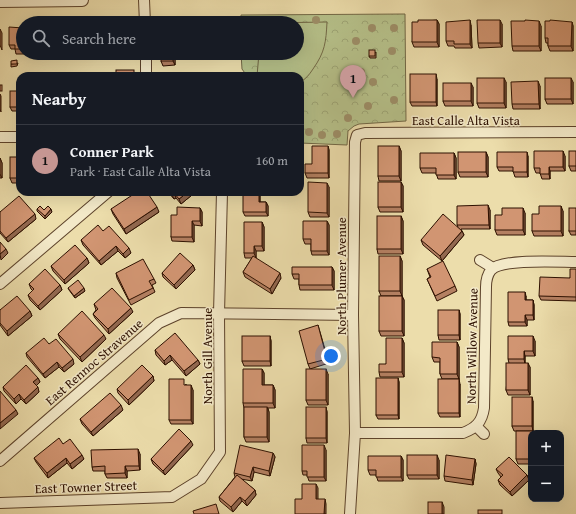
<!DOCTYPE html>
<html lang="en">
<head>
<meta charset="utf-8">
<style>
	:root { --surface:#171b24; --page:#20242c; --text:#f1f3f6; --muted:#9ea1a6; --line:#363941; --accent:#c59692 }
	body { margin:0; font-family:"Gentium Book Plus",serif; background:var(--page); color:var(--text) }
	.controls { position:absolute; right:12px; bottom:12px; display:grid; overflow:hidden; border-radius:8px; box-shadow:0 4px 16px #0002 }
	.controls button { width:36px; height:36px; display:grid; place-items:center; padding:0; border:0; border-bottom:1px solid var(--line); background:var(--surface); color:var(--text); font:20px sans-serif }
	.you { position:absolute; left:331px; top:356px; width:14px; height:14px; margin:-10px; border:3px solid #fff; border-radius:50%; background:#1a73e8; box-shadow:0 0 0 6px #1a73e833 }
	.badge { display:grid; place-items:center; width:26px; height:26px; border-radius:50%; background:var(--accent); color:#111; font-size:13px; font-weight:700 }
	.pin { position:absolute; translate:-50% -33px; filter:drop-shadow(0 1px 2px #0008) }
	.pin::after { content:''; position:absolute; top:21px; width:14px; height:12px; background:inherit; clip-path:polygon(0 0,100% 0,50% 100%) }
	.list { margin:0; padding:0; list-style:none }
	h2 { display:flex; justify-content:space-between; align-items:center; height:52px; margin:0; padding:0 16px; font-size:17px }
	h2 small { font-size:13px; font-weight:400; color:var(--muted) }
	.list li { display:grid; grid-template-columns:26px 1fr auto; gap:12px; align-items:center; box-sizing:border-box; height:72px; padding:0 16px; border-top:1px solid var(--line) }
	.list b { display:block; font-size:15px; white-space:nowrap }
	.list p { margin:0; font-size:13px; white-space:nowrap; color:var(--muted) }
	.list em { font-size:13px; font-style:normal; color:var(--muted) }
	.icon { flex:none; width:22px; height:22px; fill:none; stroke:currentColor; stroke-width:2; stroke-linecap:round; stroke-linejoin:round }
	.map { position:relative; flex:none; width:576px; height:514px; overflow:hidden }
	.search { position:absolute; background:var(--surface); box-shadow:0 4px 16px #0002; left:16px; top:16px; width:288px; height:44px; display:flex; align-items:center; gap:10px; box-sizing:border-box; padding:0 14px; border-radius:22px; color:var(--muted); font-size:15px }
	.panel { position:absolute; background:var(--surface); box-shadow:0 4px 16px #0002; left:16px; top:72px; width:288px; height:124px; border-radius:12px }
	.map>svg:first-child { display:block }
	.forest { fill:url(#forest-crowns); stroke:#726845 }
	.garden { fill:#b6c18a; stroke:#726845 }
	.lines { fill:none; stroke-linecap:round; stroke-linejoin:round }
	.minor-casing { stroke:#5d432b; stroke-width:12 }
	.tertiary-casing { stroke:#5d432b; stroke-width:14 }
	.minor { stroke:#f3e9c8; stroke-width:10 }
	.tertiary { stroke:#f3e9c8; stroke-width:12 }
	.tree { fill:#9d8e67 }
	.wall { fill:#b48062; stroke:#2d1000 }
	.shaded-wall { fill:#926850; stroke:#2d1000 }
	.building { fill:#d19572; stroke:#2d1000 }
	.labels { text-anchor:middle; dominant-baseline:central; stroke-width:3; stroke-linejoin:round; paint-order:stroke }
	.street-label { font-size:13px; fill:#2d1000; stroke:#f3e9c8 }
</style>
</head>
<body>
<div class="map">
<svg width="576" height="514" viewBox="0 0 576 514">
	<defs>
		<pattern id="forest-crowns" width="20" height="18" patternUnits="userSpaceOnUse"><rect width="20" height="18" fill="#b6c18a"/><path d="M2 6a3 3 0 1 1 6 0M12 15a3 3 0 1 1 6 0" fill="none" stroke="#9da575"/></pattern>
	</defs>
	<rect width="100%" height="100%" fill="#ecddab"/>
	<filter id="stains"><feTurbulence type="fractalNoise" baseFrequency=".005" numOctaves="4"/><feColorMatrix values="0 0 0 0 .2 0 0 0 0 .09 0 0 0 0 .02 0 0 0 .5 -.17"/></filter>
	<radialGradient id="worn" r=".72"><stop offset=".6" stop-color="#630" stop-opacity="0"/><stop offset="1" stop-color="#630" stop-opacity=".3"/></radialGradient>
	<path class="forest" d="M405,14L406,121L359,124L354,126L348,131L347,145L300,143V76H247L242,69L241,53H297V23H241V15Z"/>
	<path class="garden" d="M327,22C326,42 325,52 313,69C309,75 306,79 300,82V76H257L259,53H297V23H267Z"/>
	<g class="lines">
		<defs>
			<g id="minor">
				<path d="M144,0L145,23"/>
				<path d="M146,53V76"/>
				<path d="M0,137H20"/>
				<path d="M480,260L493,268"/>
				<path d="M0,284L108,192"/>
				<path d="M476,426L484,434"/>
				<path d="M355,433H463C476,428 482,422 484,408L486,287C486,281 487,275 491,270C502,258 559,262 576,262"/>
				<path d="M0,461L159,323L181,313L353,315"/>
				<path d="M0,503L172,497L201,479L220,452L219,314L222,192"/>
				<path d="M350,514L355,433L353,315L355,142L357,135L365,133L576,132"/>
			</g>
			<path id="tertiary" d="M0,1L82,0"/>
		</defs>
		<use href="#minor" class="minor-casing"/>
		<use href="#tertiary" class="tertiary-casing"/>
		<use href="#minor" class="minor"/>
		<use href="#tertiary" class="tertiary"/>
	</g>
	<g class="tree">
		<circle cx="316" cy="20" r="4"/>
		<circle cx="372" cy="28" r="4"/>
		<circle cx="394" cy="28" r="4"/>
		<circle cx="356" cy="41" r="4"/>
		<circle cx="392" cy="51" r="4"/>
		<circle cx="361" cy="72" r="4"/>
		<circle cx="373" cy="82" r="4"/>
		<circle cx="394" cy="100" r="4"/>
		<circle cx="368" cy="106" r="4"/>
		<circle cx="348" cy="118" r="4"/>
		<circle cx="309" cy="132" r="4"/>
		<circle cx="337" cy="134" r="4"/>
		<circle cx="322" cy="135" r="4"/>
	</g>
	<g class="wall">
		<path d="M437,20L439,24V47H414L412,42L418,22Z"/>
		<path d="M572,22L573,26V51H550L548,46V43H546L545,38Z"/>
		<path d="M502,24V47L479,48L478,43Z"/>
		<path d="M471,25L472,48H455L454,46H448L446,41Z"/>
		<path d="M541,26V51H513L512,46Z"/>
		<path d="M23,28V53H31V54H16L15,49H11L9,45Z"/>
		<path d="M376,52V58H370L369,56Z"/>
		<path d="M52,53H85V58H69L67,54H52Z"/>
		<path d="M102,53H118V58H104Z"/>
		<path d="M175,53V65L163,66L161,61Z"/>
		<path d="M18,63L17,66L11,67V64Z"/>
		<path d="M437,79V106H412L410,102Z"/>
		<path d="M506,82V108H479L477,103Z"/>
		<path d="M573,82V104H547L545,99Z"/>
		<path d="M540,86V109H513L512,104Z"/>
		<path d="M473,87V106H445L443,101Z"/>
		<path d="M20,91V111H12L10,107Z"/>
		<path d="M328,146L329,150V178H307L305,173L312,164Z"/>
		<path d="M399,146L401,151V181H379L378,176Z"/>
		<path d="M576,151V171H571L569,166Z"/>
		<path d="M486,152L488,157V177H460L458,172Z"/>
		<path d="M454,153L456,158V179H438L436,173H422L420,168Z"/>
		<path d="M528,156V177H515L513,171H499L497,167Z"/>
		<path d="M565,156V171H550V179H542L540,173H536L534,168Z"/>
		<path d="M20,157V183H12L10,178Z"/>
		<path d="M0,158L2,163V178H0Z"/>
		<path d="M401,182L403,186V212H380L378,207Z"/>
		<path d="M329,187V217H310L308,212Z"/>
		<path d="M168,192H191L192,195L181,204L176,198L174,199Z"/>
		<path d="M260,192V202H266L268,206V216H245L243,212Z"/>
		<path d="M200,208L202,212V226L194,225V242L172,241L171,237L177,215Z"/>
		<path d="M576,208V235H571L569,231Z"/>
		<path d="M37,209L44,210L52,212L45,219L37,211Z"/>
		<path d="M111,209L159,212L126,234L113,214Z"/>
		<path d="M490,210V229H461L464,235L442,261L423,245L421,240L458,227L457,225Z"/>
		<path d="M563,211V236H534L532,231L539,214Z"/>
		<path d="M0,212L36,219L8,242L0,233Z"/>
		<path d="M525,213V235H497L495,230L502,215Z"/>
		<path d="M401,216L403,221V254H378L377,249Z"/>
		<path d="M327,221L329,225V255H312L311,251V244H305L303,239Z"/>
		<path d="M262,222L264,227V251H256V258H255L281,278L272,294L245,277L243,272L252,258H245L244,253Z"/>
		<path d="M103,231L131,253L125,258L118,251L101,265L83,245L81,240Z"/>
		<path d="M400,256L402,261V296H381L379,291Z"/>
		<path d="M87,258L89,263L65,284L53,271L51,266Z"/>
		<path d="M193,265L195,270L176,289L163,277L162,273Z"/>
		<path d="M332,267L334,271V290H300L299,285V279H294L292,274Z"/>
		<path d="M427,269L455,286L457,291L437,301L427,279L430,277Z"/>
		<path d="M576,269V301L541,300L539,296L570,278Z"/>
		<path d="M116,273L154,279L156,283L152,285L155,292L131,305L117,278Z"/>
		<path d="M29,284L60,285L62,290L40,310L30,300L28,295L33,291L31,289Z"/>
		<path d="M68,288L85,291L75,298L69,290Z"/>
		<path d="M402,296L404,300V336H381L379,331Z"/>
		<path d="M526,296V300H533L534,305V320H527V326H509L508,322Z"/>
		<path d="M94,304L133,312L109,334L95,318L93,314L96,310Z"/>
		<path d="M0,310L30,311L32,316L8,336L0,325Z"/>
		<path d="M459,310L460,314V340H439L438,335Z"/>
		<path d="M318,325L329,363L310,369L308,364Z"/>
		<path d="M58,334L106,339L82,362L60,339Z"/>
		<path d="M270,336L271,341V366H244L242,361Z"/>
		<path d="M402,338L404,343V377H380L379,372L386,364Z"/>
		<path d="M535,341V356H525V363L530,367V395H508L506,390L509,363L508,359Z"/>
		<path d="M457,342L459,347V379H442L440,374V362H434L432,357Z"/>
		<path d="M49,344L74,364L64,372L59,367L45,378L27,357L26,353Z"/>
		<path d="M155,350L198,360L200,364L186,376L172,360L165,365L156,355Z"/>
		<path d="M262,369L264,373V385H273L275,390V408H268L269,412V442H246L244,437V408L243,403Z"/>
		<path d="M328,374V405H308L306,400Z"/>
		<path d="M153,376L154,381L129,405L118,393L117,389Z"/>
		<path d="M38,378L40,382L36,386L39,392L26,404L21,399L16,404L4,391L3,387Z"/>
		<path d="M398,378L399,382V419H378L376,415Z"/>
		<path d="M186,384V385L193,390V424H171L169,420Z"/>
		<path d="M460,384V417H440L438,413Z"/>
		<path d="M533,401V431H514L512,426Z"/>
		<path d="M326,407L327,412V443H307L306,438Z"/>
		<path d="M123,410L93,436L82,424L80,419Z"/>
		<path d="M531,433V464H518L516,459Z"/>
		<path d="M63,444L84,459L72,469L67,463L48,478L36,462L34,458Z"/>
		<path d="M193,445L165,475L153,464L151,459Z"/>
		<path d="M326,450V481H309L307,475H303L302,471Z"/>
		<path d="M273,453L275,457L270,476L254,472L252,481L241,479L255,490L256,495L247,506L242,501L233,512L220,501L219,497L235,477L234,473Z"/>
		<path d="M140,454V470L127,471V478H107L105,474V471H93L92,467Z"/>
		<path d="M401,456L403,460V481H378L376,475H370L368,470Z"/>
		<path d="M475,459L476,464L473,485L445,481L444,476Z"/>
		<path d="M439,460V479H409L407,475Z"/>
		<path d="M496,469L527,475L529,480L512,496L500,485L498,480L501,477L498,473Z"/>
	</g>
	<g class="shaded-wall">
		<path d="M437,20L439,24V47L437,42Z"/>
		<path d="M470,20L471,25L472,48L470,44Z"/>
		<path d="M500,20L502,24V47L500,43Z"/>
		<path d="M539,21L541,26V51L539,46Z"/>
		<path d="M572,22L573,26V51L571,46Z"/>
		<path d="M0,29L2,33V50L0,45Z"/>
		<path d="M173,53H175V65L173,61Z"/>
		<path d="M436,74L437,79V106L436,102Z"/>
		<path d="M504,78L506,82V108L504,103Z"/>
		<path d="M571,78L573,82V104L571,99Z"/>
		<path d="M538,81L540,86V109L539,104Z"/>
		<path d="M471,83L473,87V106L471,101Z"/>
		<path d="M0,94L1,96V112L0,109Z"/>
		<path d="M328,146L329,150V178L328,173Z"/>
		<path d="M399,146L401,151V181L399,176Z"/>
		<path d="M563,151L565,156V171L563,167Z"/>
		<path d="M486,152L488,157V177L486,172Z"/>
		<path d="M527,152L528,156V177L527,172Z"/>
		<path d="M454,153L456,158V179L454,175Z"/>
		<path d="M0,158L2,163V178L0,174Z"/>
		<path d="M549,167L550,171V179L549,174Z"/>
		<path d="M401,182L403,186V212L401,207Z"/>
		<path d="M327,183L329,187V217L327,213Z"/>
		<path d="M188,192H191L192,195L181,204L179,199Z"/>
		<path d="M259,192H260V206L259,202Z"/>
		<path d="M174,193L176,198L174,199L172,195Z"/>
		<path d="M266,202L268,206V216L266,212Z"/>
		<path d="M488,205L490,210V229L489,225Z"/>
		<path d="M561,206L563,211V236L561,231Z"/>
		<path d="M157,207L159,212L126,234L124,229Z"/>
		<path d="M200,208L202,212V226L200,221Z"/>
		<path d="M523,208L525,213V235L523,230Z"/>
		<path d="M51,209L52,212L45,219V216Z"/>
		<path d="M35,214L36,219L8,242L6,238Z"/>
		<path d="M401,216L403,221V254L401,249Z"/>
		<path d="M192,221L194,225V242L192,237Z"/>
		<path d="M327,221L329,225V255L327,251Z"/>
		<path d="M262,222L264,227V251L262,246Z"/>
		<path d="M462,231L464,235L442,261L440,256Z"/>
		<path d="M116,246L118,251L101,265L99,261Z"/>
		<path d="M254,246L256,251V258L254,253Z"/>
		<path d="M129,248L131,253L125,258L123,254Z"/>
		<path d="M6,249L8,253L1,260L0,254Z"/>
		<path d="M400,256L402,261V296L400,291Z"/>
		<path d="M87,258L89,263L65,284L64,280Z"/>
		<path d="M193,265L195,270L176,289L174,285Z"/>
		<path d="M332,267L334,271V290L332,285Z"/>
		<path d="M280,273L281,278L272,294L270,289Z"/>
		<path d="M60,285L62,290L40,310L38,306Z"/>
		<path d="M84,288L85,291L75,298L74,296Z"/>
		<path d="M525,292L526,296V305L525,300Z"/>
		<path d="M402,296L404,300V336L402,331Z"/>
		<path d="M533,300L534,305V320L533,315Z"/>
		<path d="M131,308L133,312L109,334L108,329Z"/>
		<path d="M459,310L460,314V340L459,335Z"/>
		<path d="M30,311L32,316L8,336L7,331Z"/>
		<path d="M525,315L527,320V326L525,322Z"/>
		<path d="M104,335L106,339L82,362L80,357Z"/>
		<path d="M270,336L271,341V366L270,361Z"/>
		<path d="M533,336L535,341V356L533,351Z"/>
		<path d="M402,338L404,343V377L402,372Z"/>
		<path d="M457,342L459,347V379L457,374Z"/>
		<path d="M524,351L525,356V364L524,359Z"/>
		<path d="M170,355L172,360L165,365L164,361Z"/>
		<path d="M73,359L74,364L64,372L62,368Z"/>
		<path d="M198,360L200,364L186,376L184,371Z"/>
		<path d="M57,362L59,367L45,378L43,374Z"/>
		<path d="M528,363L530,367V395L528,390Z"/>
		<path d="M262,369L264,373V390L262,385Z"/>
		<path d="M326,369L328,374V405L326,400Z"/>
		<path d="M153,376L154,381L129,405L128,400Z"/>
		<path d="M38,378L40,382L35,387L33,382Z"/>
		<path d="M398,378L399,382V419L398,415Z"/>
		<path d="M459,379L460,384V417L459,413Z"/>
		<path d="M191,385L193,390V424L191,420Z"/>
		<path d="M273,385L275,390V408L273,403Z"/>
		<path d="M38,387L39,392L26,404L24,400Z"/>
		<path d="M19,394L21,399L16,404L14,399Z"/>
		<path d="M532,397L533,401V431L532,426Z"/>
		<path d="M121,405L123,410L93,436L91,432Z"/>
		<path d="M267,407L269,412V442L267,437Z"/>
		<path d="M326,407L327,412V443L326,438Z"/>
		<path d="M16,410L18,414L0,429V423Z"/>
		<path d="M191,441L193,445L165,475L163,471Z"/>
		<path d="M324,445L326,450V481L324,477Z"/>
		<path d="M138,449L140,454V470L139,466Z"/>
		<path d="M273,453L275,457L270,476L269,471Z"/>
		<path d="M82,455L84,459L72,469L70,464Z"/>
		<path d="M437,455L439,460V479L437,475Z"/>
		<path d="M401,456L403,460V481L401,477Z"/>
		<path d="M66,458L67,463L48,478L47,473Z"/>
		<path d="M475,459L476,464L473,485L472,480Z"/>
		<path d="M125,466L127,471V478L125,473Z"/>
		<path d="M253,467L254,472L252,481L250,477Z"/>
		<path d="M527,475L529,480L512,496L510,492Z"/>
		<path d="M316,484L318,488V504L316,499Z"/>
		<path d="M255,490L256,495L247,506L245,501Z"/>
		<path d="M240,497L242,501L233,512L231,507Z"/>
		<path d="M325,499L326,504V514H324Z"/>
		<path d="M442,502L444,507V514H442Z"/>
	</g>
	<g class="building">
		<path d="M418,20H437V42H412V22H418Z"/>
		<path d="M470,20V44H454V41H446V22Z"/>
		<path d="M477,20H500V43H478Z"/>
		<path d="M525,20L539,21V46H512L511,21H525Z"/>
		<path d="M550,20L572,22L571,46H548V38H545V21H550Z"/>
		<path d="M9,27L23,28V49H15V45H9Z"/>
		<rect x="369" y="50" width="6" height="6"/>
		<rect x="67" y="53" width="17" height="1"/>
		<rect x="161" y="53" width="12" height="8"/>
		<path d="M17,60V64H11V61Z"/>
		<rect x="116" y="70" width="18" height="6"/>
		<rect x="410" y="74" width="26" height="28"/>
		<rect x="477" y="78" width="27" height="25"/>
		<rect x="545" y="78" width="26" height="21"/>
		<path d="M538,81L539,104H512L511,82Z"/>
		<rect x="443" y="83" width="28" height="18"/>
		<rect x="0" y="85" width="2" height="6"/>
		<rect x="10" y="91" width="10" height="16"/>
		<path d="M312,146H328V173H305V164H312Z"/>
		<rect x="378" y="146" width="21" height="30"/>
		<path d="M534,151H563V167H549V174H540V168H534Z"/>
		<rect x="569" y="151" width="7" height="15"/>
		<rect x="458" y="152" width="28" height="20"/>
		<path d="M497,152H527V172H513V167H497Z"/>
		<path d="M420,153H454V175H436V168H420Z"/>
		<rect x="10" y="157" width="10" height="21"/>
		<path d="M308,182L327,183V213L308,212Z"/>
		<rect x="378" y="182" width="23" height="25"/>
		<path d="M137,192H147L157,207L124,229L111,209Z"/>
		<path d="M170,192H188L179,199L174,193L172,195Z"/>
		<path d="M243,192H259V202H266V212H243Z"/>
		<path d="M19,196L35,214L6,238L0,231V212Z"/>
		<path d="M488,205L489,225H457V206Z"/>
		<path d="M40,206L44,210L48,206L51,209L45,216L37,209Z"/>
		<path d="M539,206H561V231H532V214H539Z"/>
		<path d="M177,207L200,208V221H192V237H171V215H177Z"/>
		<path d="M502,208H523V230H495V215H502Z"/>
		<rect x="569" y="208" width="7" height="23"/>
		<path d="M443,214L462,231L440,256L421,240Z"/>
		<rect x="377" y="216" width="24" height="33"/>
		<path d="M303,221H327V251H311V239H303Z"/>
		<path d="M244,222H262V246H254V253H244Z"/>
		<path d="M98,225L103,231L109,226L129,248L123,254L116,246L99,261L81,240Z"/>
		<path d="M0,242L6,249L0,254Z"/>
		<path d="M75,245L87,258L64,280L51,266Z"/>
		<path d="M180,253L193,265L174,285L162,273Z"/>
		<path d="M253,256L280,273L270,289L243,272Z"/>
		<rect x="379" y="256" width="21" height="35"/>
		<path d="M143,259L154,279L149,281L153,288L129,300L116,273Z"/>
		<path d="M443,261L455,286L435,296L427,279L431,277L427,269Z"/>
		<path d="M292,267H332V285H299V274H292Z"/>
		<path d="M45,269L60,285L38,306L28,295L34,289L29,284Z"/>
		<path d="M570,269H576V297L539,296L540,277L570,278Z"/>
		<path d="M78,280L84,288L74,296L68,288Z"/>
		<path d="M112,288L131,308L108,329L93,314L98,309L94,304Z"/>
		<path d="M508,292H525V300H533V315H525V322H508Z"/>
		<path d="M17,296L30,311L7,331L0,323V310Z"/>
		<rect x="379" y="296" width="23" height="35"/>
		<rect x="438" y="310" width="21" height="25"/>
		<path d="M82,311L104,335L80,357L58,334Z"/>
		<path d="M318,325L327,359L308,364L299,331Z"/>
		<path d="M175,333L198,360L184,371L170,355L164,361L155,350Z"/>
		<rect x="242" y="336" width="28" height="25"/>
		<path d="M508,336H533V351H524V359H508Z"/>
		<path d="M44,338L49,344L56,339L73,359L62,368L57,362L43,374L26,353Z"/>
		<path d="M386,338H402V372H379V364H386Z"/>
		<path d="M432,342H457V374H440V358L432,357Z"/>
		<rect x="506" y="363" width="22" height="27"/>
		<path d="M26,365L38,378L33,382L38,387L24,400L19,394L14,399L3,387Z"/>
		<path d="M142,365L153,376L128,400L117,389Z"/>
		<path d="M243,369H262V385H273V403H243Z"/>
		<rect x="306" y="369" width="20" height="31"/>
		<rect x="376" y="378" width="22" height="37"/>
		<path d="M169,379H184V385H191V420H169Z"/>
		<rect x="438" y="379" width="21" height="34"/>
		<path d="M0,391L16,410L0,423Z"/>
		<path d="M110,393L121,405L91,432L80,419Z"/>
		<rect x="512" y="397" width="20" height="29"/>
		<rect x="244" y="407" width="23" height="30"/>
		<rect x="306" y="407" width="20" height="31"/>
		<path d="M179,429L191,441L163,471L151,459Z"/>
		<path d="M516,431H534V433H531V459H516Z"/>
		<path d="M59,438L63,444L70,439L82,455L70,464L66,458L47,473L34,458Z"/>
		<path d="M240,445L273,453L269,471L253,467L250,477L234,473Z"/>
		<path d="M302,445H324V477H307V471H302Z"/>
		<path d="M138,449L139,466H125V473L105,474V466L92,467L91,450Z"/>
		<rect x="407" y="455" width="30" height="20"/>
		<path d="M446,455L475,459L472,480L444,476Z"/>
		<path d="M368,456H401V477H376V470H368Z"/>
		<path d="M509,457L527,475L510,492L498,480L503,475L496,469Z"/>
		<path d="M237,475L255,490L245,501L240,497L231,507L219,497Z"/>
		<path d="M302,484H316V499H325L324,514H295V499H302Z"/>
		<rect x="428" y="502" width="14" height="12"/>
		<path d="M216,504L219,514H194L193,511Z"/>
		<rect x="478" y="510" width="24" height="4"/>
	</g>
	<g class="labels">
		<g class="street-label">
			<text x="466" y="120">East Calle Alta Vista</text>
			<text transform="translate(341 276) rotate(-90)">North Plumer Avenue</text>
			<text transform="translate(472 346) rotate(-89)">North Willow Avenue</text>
			<text transform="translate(207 356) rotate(-90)">North Gill Avenue</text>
			<text transform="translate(94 362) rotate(-41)">East Rennoc Stravenue</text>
			<text transform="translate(86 487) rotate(-2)">East Towner Street</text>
		</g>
	</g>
	<rect width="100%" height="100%" filter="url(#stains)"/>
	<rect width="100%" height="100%" fill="url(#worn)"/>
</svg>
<div class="controls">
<button>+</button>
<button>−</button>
</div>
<div class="you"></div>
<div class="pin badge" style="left:353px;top:98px">1</div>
<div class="search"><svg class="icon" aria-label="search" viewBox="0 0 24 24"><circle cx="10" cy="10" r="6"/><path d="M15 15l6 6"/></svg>Search here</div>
<section class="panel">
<h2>Nearby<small></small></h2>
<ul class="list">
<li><span class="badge">1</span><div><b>Conner Park</b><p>Park · East Calle Alta Vista</p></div><em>160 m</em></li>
</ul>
</section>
</div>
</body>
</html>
